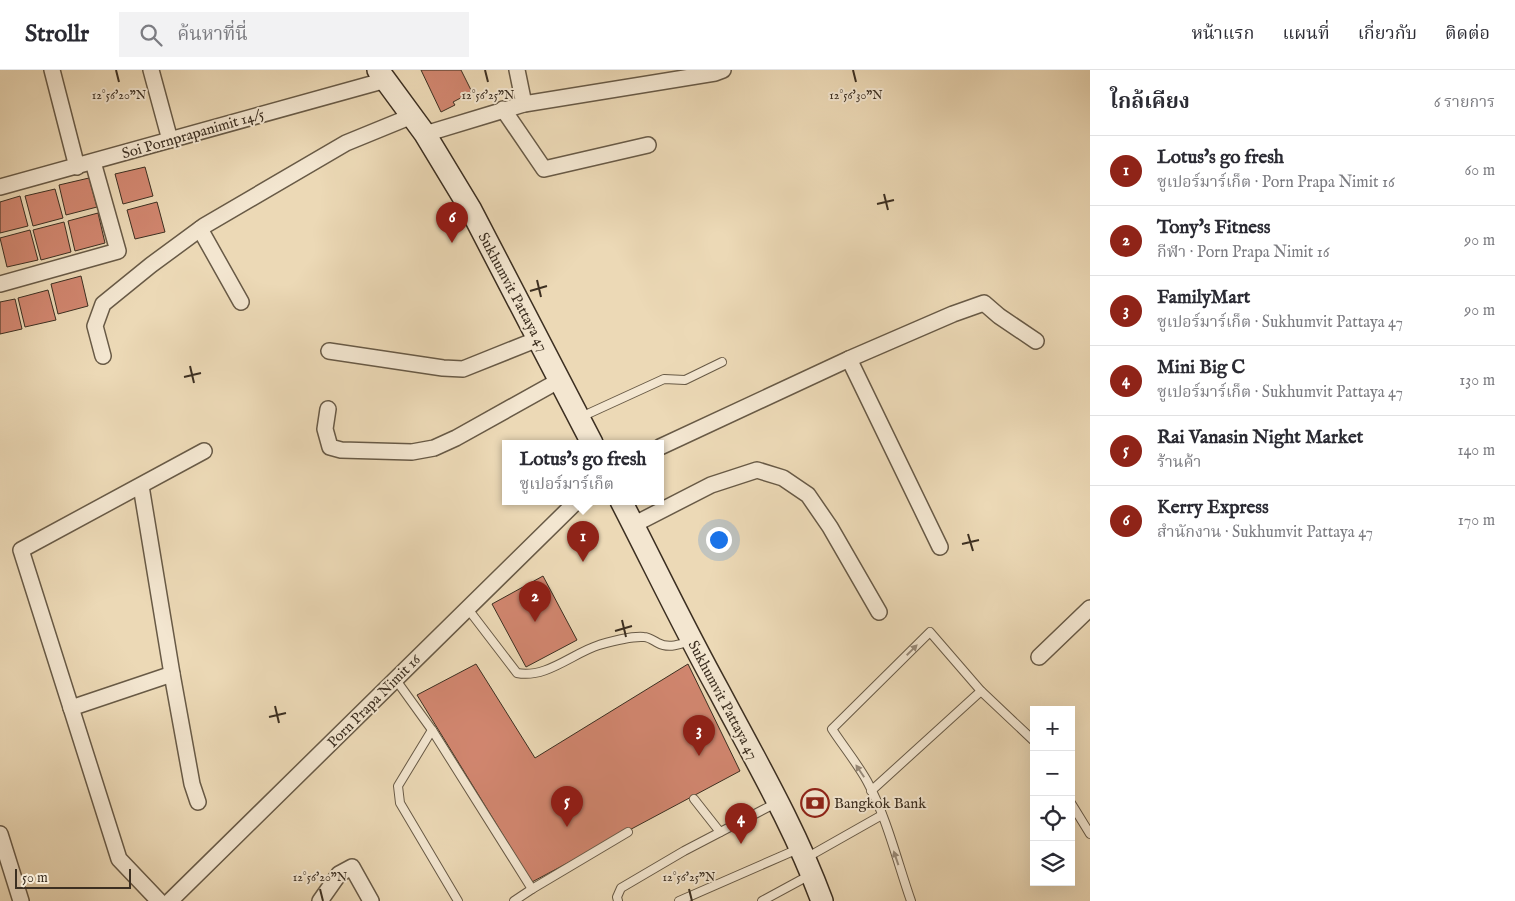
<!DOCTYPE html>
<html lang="th">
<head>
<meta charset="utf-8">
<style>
	:root { --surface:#fff; --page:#f2f2f3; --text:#2b2b33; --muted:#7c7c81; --line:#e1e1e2; --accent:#8f2418 }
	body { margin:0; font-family:"IM FELL English","Noto Serif Thai",serif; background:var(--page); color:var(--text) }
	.controls { position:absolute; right:15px; bottom:15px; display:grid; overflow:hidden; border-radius:0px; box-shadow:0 5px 20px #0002 }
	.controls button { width:45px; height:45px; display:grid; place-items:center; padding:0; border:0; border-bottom:1px solid var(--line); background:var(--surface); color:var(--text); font:25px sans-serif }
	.scale { position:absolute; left:15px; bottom:12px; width:116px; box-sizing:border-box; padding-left:5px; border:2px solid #3c2f21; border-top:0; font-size:14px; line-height:18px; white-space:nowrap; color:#3c2f21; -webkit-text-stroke:4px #f3e6d0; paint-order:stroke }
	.you { position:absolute; left:718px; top:469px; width:18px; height:18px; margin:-12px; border:4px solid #fff; border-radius:50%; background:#1a73e8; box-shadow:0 0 0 8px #1a73e833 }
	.badge { display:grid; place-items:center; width:32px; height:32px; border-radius:50%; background:var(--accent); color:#fff; font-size:16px; font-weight:700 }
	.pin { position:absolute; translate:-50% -41px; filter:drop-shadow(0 1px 2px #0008) }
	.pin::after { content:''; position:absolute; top:26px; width:18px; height:15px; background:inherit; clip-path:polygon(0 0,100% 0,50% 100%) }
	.popup { position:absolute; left:502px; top:370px; width:162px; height:65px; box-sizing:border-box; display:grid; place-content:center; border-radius:0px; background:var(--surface); filter:drop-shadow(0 1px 4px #0005); font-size:16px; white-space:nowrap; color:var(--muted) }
	.popup b { font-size:19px; color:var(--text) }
	.popup::after { content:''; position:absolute; left:50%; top:100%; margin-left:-10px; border:10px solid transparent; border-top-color:var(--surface) }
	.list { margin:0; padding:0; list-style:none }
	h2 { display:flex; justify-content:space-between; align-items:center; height:65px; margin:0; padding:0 20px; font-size:21px }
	h2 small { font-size:16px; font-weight:400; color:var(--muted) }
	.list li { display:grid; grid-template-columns:32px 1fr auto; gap:15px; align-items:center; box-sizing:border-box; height:70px; padding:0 20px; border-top:1px solid var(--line) }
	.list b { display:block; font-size:19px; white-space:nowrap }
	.list p { margin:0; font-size:16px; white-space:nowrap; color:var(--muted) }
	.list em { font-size:16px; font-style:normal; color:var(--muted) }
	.icon { flex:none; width:28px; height:28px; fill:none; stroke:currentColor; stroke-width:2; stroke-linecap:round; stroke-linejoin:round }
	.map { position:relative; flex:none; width:1090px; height:831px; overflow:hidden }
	header { display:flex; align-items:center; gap:30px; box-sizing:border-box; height:70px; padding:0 25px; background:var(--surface); border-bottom:1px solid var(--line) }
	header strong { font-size:24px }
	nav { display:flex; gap:28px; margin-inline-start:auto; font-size:18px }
	.search { width:350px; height:45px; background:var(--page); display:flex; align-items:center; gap:12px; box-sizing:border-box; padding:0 18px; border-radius:0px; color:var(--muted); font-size:19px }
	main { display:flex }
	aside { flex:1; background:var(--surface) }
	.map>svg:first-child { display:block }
	.building { fill:#d1866f; stroke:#3c2f21 }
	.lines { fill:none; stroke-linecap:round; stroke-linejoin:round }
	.lane-casing { stroke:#685a46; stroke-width:10 }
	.street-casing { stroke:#685a46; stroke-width:18 }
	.secondary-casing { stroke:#3c2f21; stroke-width:24 }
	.lane { stroke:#f3e6d0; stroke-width:8 }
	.street { stroke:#f3e6d0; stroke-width:15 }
	.secondary { stroke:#f3e6d0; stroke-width:21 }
	.oneway { fill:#988a78 }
	.ticks { fill:none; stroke:#3c2f21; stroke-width:2 }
	.labels { text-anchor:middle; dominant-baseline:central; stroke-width:4; stroke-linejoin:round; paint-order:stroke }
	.street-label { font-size:15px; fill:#3c2f21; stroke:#f3e6d0 }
	.poi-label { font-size:15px; fill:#3c2f21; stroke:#f3e6d0; text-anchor:start }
	.ticks-label { font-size:12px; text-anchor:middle; fill:#3c2f21; stroke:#f3e6d0; stroke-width:4; stroke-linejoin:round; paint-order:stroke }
</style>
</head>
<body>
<header>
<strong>Strollr</strong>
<div class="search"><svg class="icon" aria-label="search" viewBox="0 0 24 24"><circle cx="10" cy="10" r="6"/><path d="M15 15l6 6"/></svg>ค้นหาที่นี่</div>
<nav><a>หน้าแรก</a><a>แผนที่</a><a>เกี่ยวกับ</a><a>ติดต่อ</a></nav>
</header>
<main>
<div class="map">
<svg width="1090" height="831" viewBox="0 0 1090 831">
	<rect width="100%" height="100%" fill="#ecd9b6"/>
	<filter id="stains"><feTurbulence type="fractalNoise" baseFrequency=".004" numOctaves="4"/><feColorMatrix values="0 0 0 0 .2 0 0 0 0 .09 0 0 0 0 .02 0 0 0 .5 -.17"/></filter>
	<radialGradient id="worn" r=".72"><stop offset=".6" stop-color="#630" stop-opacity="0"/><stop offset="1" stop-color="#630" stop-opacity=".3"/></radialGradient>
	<g class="building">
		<path d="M421,0H461L472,22L453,32L455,35L441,42Z"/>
		<path d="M145,97L153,126L123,134L115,104Z"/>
		<path d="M89,108L97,137L66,145L59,115Z"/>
		<path d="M55,119L63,148L33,156L25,126Z"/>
		<path d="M20,126L28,156L0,163V132Z"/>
		<path d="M157,132L165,162L135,169L127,140Z"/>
		<path d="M98,143L105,173L75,181L68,151Z"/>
		<path d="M64,152L71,182L41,190L33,160Z"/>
		<path d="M30,160L38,190L7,197L0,168Z"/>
		<path d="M81,206L88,236L58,244L51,214Z"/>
		<path d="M48,220L56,250L25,257L18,228Z"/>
		<path d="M15,229L22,259L0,264V232Z"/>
		<path d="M543,506L577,570L526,597L492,534Z"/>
		<path d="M476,594L535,688L688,594L740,701L532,812L417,625Z"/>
	</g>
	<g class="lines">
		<defs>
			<g id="lane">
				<path d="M581,347L664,309L685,310L722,292"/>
				<path d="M468,539L517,603C546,609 573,583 599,575C613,571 630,566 644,567C649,567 654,571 658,573C669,579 680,574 691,571"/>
				<path d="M396,610L432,660L532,819L628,762"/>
				<path d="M432,660L398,716L400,733L458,831"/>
				<path d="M871,721L981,621"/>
				<path d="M694,729L720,762"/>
				<path d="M1071,733L1090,764"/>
				<path d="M806,788L882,745"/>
				<path d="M514,831L532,819"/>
				<path d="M618,831L617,827L621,818L684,781L776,733"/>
				<path d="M679,831L798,779"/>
				<path d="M762,831L810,805"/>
				<path d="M911,831C897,791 887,748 867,711C857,693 843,676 832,659L930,562L981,621L1034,671"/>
			</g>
			<g id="street">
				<path d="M52,0L77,97"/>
				<path d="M151,0L170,70"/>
				<path d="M517,0L524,34"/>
				<path d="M503,39L544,99L648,75"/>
				<path d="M425,64L524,34L715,3L723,0"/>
				<path d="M0,117L386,10"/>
				<path d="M200,159L241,232"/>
				<path d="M0,214L118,181L93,92"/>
				<path d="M329,281L443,298L463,299L538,269"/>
				<path d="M103,286L95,256L103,234L151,195L204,156L346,73L412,46"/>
				<path d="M849,289L953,244L984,233L999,246L1036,271"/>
				<path d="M328,339L325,359L330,377L341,380L412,382L434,378L456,368L560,310"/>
				<path d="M660,377L849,289L940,477"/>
				<path d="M141,416L172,604L192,714L198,732"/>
				<path d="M633,455L711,415L757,400L783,408L808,425L830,457L879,542"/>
				<path d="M1039,587L1090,538"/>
				<path d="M71,638L172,604"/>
				<path d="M0,764L21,831"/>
				<path d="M159,831L119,789L21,480L204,381"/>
				<path d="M170,831L577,431"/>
				<path d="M320,831L339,804L352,797L371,831"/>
			</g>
			<g id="secondary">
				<path d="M378,0L425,64L471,140L592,373"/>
				<path d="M621,431C654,495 685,560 720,623C756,691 795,758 822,831"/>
			</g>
		</defs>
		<use href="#lane" class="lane-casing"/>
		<use href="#street" class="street-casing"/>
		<use href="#secondary" class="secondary-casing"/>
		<use href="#lane" class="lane"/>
		<use href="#street" class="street"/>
		<use href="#secondary" class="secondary"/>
	</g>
	<defs><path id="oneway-solid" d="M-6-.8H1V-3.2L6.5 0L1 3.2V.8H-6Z" transform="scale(1.25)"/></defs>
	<g class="oneway">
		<use href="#oneway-solid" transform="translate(912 580) rotate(-45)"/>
		<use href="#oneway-solid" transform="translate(860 701) rotate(-124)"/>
		<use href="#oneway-solid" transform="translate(896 788) rotate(-109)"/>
	</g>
	<path class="ticks" d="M116,0L119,12M485,0L488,12M853,0L856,12M884,124L888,140M877,134L894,130M537,210L541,227M530,221L547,216M190,296L194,313M184,307L201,303M968,464L973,481M962,474L979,470M622,550L626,567M615,561L632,556M275,636L279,653M269,647L286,643M320,819L323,831M689,819L692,831"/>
	<defs>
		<symbol id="bank-ring" viewBox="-11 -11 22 22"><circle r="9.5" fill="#f3e6d0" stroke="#8f2418" stroke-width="1.5"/><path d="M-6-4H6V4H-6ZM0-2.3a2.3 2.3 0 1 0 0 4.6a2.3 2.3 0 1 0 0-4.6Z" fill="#8f2418"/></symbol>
	</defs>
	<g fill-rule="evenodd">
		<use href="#bank-ring" x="799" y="717" width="32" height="32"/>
	</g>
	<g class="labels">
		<g class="street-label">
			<text transform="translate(193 64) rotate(-16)">Soi Pornprapanimit 14/5</text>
			<text transform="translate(513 222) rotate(62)">Sukhumvit Pattaya 47</text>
			<text transform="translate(723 630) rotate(62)">Sukhumvit Pattaya 47</text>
			<text transform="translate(374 631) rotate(-45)">Porn Prapa Nimit 16</text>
		</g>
		<g class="poi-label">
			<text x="834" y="733">Bangkok Bank</text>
		</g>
	</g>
	<g class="ticks-label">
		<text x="119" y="29">12°56'20"N</text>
		<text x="488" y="29">12°56'25"N</text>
		<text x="856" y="29">12°56'30"N</text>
		<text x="320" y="811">12°56'20"N</text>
		<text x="689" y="811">12°56'25"N</text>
	</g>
	<rect width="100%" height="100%" filter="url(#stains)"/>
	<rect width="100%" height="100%" fill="url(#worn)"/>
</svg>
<div class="controls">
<button>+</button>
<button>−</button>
<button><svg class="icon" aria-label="locate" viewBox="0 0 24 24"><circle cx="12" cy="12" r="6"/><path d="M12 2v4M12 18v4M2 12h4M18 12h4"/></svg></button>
<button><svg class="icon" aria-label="layers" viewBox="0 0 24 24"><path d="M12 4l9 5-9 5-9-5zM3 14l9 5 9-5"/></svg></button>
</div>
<div class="scale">50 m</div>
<div class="you"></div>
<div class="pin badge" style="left:583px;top:492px">1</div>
<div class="popup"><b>Lotus's go fresh</b>ซูเปอร์มาร์เก็ต</div>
<div class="pin badge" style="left:535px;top:552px">2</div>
<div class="pin badge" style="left:699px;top:686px">3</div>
<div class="pin badge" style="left:741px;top:774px">4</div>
<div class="pin badge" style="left:567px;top:757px">5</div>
<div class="pin badge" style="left:452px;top:173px">6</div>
</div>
<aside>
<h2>ใกล้เคียง<small>6 รายการ</small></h2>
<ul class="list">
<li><span class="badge">1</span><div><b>Lotus's go fresh</b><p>ซูเปอร์มาร์เก็ต · Porn Prapa Nimit 16</p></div><em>60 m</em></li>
<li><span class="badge">2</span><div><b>Tony's Fitness</b><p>กีฬา · Porn Prapa Nimit 16</p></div><em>90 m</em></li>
<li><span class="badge">3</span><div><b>FamilyMart</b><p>ซูเปอร์มาร์เก็ต · Sukhumvit Pattaya 47</p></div><em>90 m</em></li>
<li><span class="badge">4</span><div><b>Mini Big C</b><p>ซูเปอร์มาร์เก็ต · Sukhumvit Pattaya 47</p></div><em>130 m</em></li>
<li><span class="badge">5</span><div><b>Rai Vanasin Night Market</b><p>ร้านค้า</p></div><em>140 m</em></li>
<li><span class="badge">6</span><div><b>Kerry Express</b><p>สำนักงาน · Sukhumvit Pattaya 47</p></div><em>170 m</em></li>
</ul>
</aside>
</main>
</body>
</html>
